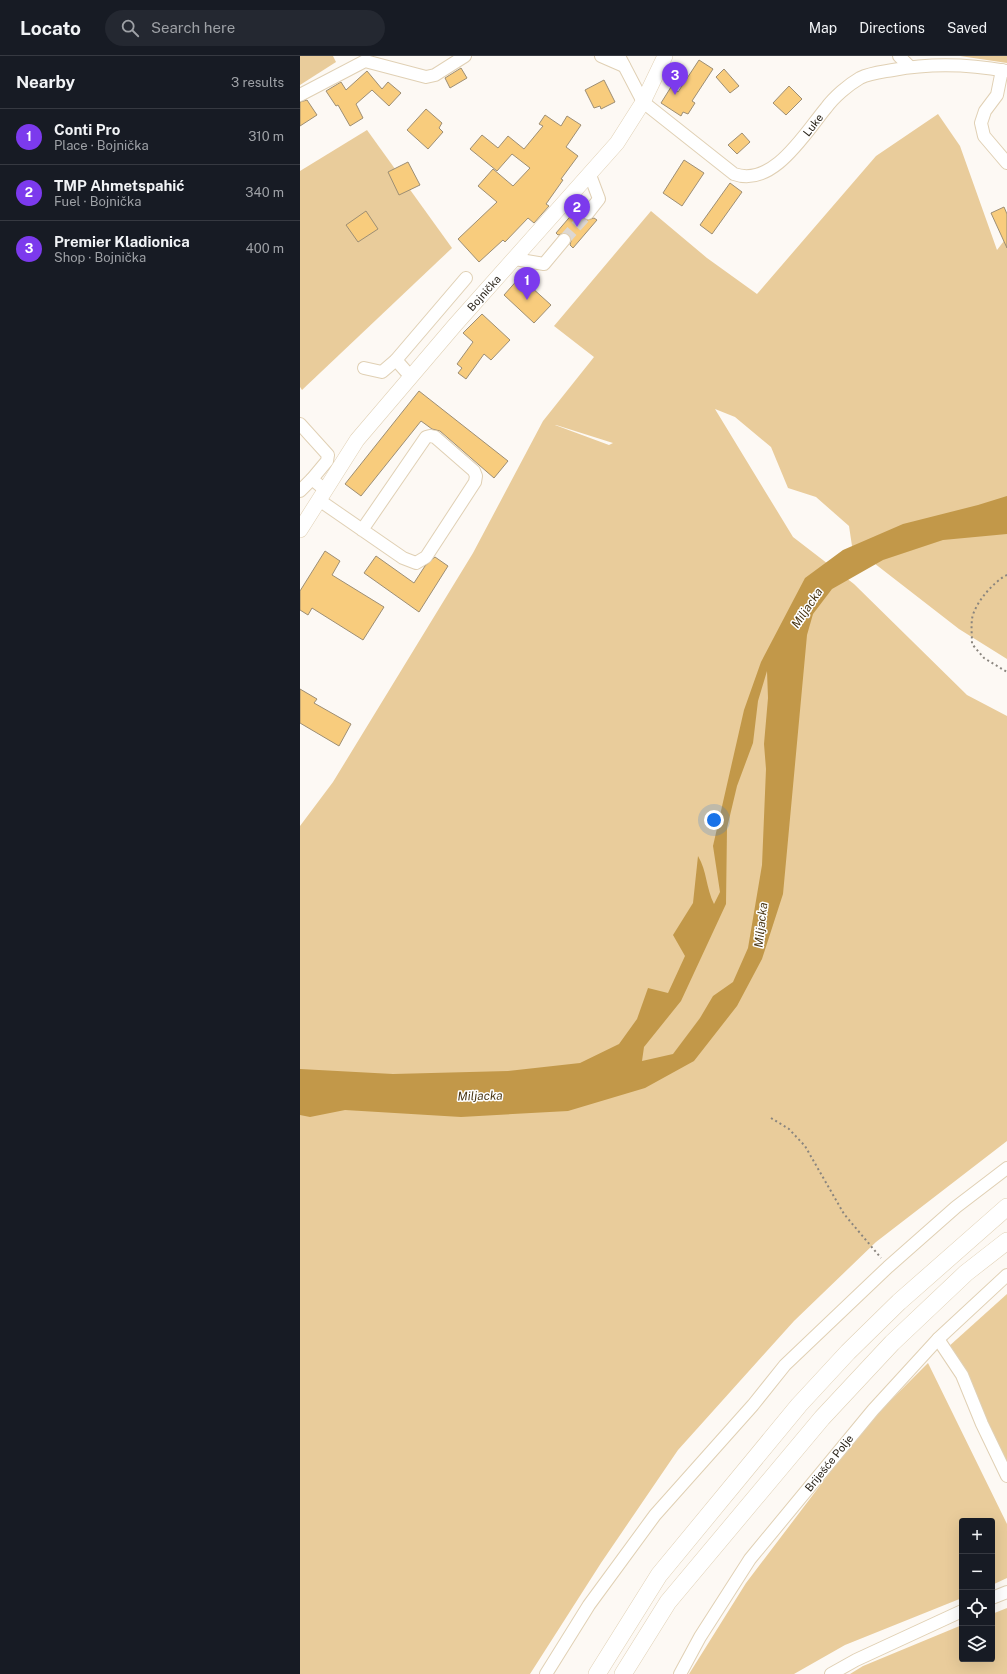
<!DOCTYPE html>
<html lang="en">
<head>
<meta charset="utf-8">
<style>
	:root { --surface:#171b24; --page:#242831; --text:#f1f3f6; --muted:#9ea1a6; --line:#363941; --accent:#7c3aed }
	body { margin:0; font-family:"Public Sans",sans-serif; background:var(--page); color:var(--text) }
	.controls { position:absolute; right:12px; bottom:12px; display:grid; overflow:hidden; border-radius:4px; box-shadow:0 4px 16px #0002 }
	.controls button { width:36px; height:36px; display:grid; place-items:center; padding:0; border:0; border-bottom:1px solid var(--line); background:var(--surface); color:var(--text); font:20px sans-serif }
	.you { position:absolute; left:414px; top:764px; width:14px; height:14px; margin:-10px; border:3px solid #fff; border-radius:50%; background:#1a73e8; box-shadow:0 0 0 6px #1a73e833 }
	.badge { display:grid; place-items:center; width:26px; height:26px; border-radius:50%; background:var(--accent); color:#fff; font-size:13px; font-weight:700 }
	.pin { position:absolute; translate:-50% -33px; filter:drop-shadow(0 1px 2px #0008) }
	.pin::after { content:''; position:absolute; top:21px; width:14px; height:12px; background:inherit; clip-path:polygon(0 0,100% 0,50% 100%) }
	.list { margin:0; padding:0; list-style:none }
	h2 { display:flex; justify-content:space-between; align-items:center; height:52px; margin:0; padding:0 16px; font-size:17px }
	h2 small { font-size:13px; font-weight:400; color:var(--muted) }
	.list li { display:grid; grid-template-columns:26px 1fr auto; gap:12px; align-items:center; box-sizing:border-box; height:56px; padding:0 16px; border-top:1px solid var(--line) }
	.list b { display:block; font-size:15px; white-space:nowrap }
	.list p { margin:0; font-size:13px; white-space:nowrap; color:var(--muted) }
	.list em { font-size:13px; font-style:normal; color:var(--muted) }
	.icon { flex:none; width:22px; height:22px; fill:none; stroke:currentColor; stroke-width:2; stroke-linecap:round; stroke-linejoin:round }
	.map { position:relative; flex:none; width:707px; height:1618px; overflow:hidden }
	header { display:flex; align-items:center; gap:24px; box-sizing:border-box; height:56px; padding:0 20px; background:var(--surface); border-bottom:1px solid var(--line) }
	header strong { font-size:19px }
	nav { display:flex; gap:22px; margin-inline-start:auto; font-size:14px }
	.search { width:280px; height:36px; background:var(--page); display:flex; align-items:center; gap:10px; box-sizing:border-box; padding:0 14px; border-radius:22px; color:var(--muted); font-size:15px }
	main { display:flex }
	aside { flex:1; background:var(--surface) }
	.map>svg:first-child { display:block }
	.green { fill:#e9cc9b; fill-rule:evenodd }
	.water { fill:#c29849; fill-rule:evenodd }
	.building { fill:#f8cc7d; stroke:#9d8e74 }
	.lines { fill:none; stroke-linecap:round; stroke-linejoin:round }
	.minor-tunnel { stroke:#ddd8d3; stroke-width:12; stroke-dasharray:12 6; stroke-linecap:butt }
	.minor-casing { stroke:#e0d0b4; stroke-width:14 }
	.major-casing { stroke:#e0d0b4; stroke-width:16 }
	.highway-casing { stroke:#e0d0b4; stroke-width:18 }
	.path { stroke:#8a857e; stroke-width:2; stroke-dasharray:2 3; stroke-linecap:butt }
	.minor { stroke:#fff; stroke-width:12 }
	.major { stroke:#fff; stroke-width:15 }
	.highway { stroke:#fff; stroke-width:17 }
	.labels { text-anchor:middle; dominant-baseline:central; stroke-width:3; stroke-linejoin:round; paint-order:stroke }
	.street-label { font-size:11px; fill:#251f15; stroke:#fff }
	.water-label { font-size:12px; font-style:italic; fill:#4a3715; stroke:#fff }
</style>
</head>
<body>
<header>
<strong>Locato</strong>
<div class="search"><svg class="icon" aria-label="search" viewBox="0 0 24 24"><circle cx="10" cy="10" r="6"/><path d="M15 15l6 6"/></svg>Search here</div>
<nav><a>Map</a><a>Directions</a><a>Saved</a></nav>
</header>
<main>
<aside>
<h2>Nearby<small>3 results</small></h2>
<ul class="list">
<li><span class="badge">1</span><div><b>Conti Pro</b><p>Place · Bojnička</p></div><em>310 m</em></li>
<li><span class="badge">2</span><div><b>TMP Ahmetspahić</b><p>Fuel · Bojnička</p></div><em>340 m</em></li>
<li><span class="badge">3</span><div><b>Premier Kladionica</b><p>Shop · Bojnička</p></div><em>400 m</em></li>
</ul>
</aside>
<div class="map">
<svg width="707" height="1618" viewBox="0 0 707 1618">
	<rect width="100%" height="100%" fill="#fdf9f4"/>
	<g class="green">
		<path d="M0,0H33L36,6L0,29Z"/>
		<path d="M660,0H707V7Z"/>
		<path d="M638,58L660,90L697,194L707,181V603L659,573L552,490L549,470L516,441L488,432L471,391L435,361L415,353L493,481L554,528L667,639L707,660V1085L576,1186L494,1265L378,1394L301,1507L230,1618H0V770L33,726L173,497L243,365L294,301L254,270L351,155L407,202L457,238L576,100ZM255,369H256L313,387L309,389Z"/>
		<path d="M67,74L152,192L2,334L0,331V115Z"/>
		<path d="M707,1238V1410L647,1292Z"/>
		<path d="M628,1307L707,1468V1522L692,1529V1465H662V1542L545,1589L494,1618H389L446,1527L566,1369Z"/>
		<path d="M707,1552V1618H550L563,1610L662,1569V1603H692V1558Z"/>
	</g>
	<path class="water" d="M707,440V478L643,484L583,504L532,533L513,558L507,579L483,838L462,903L437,950L394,1005L345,1032L268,1055L161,1061L45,1054L10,1061L0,1059V1013L93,1018L208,1015L280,1007L319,988L337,963L348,932L368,937L385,900L373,879L393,847L398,800C407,815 406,832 414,848L420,836L413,790L444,654L461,606L505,522L543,494L603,468L678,449ZM467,615L468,642L464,688L466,713L462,809L448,892L433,926L413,940L400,962L373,998L342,1005L344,991L381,945L426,848L427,772L437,730L453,687L458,645Z"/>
	<g class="building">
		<path d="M399,4L413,13L392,45L395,47L388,58L383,56L381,60L361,47L371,31L378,36Z"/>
		<path d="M161,12L167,22L150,32L145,22Z"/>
		<path d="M424,13L439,30L430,37L416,21Z"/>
		<path d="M67,15L82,33L88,26L101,37L89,50L72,34L56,48L63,62L50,70L38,49L36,50L26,35L41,26L46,34Z"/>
		<path d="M304,24L315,46L301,53L300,50L294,52L285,34Z"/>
		<path d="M489,30L502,43L486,59L473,47Z"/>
		<path d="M7,44L17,59L0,70V46Z"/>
		<path d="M126,53L142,67L139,72L143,76L128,93L107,74Z"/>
		<path d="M245,59L261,70L267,60L281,69L266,91L278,100L261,123L263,124L246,148L249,150L234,167L228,162L205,186L203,184L179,206L158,183L197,146L178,130L193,113L213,130L230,112L212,98L197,115L170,93L182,79L198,92L208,80L224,93L243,70L239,68Z"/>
		<path d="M442,77L450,86L437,98L428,89Z"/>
		<path d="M384,104L404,117L382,150L363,137Z"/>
		<path d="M108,106L120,129L99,139L88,116Z"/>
		<path d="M430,127L442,136L412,178L400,169Z"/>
		<path d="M280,149L282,152L281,156L283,163L287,164L294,162L297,164L273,192L270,189L271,185L269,179L265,177L258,179L256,177Z"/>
		<path d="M704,151L707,158V192L691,157Z"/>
		<path d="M66,155L78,173L58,186L46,169Z"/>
		<path d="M220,221L251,249L234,267L204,239Z"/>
		<path d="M182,258L210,284L191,304L184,298L166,323L158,317L162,312L157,308L173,286L163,277Z"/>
		<path d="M119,335L208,405L194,422L140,375L132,373L121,365L61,440L45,428Z"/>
		<path d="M25,495L40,505L32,519L84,551L63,584L12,552L8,559L0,554V535Z"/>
		<path d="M76,500L114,527L125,510L135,501L148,510L119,556L64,517Z"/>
		<path d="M0,633L17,643L14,647L51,668L39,690L0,667Z"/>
	</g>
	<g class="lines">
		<path class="minor-tunnel" d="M264,184L288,157"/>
		<defs>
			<g id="minor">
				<path d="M301,0L324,10"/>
				<path d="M319,0L343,46L434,118C473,132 505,77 526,52C534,41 548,29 560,22C570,17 582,16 593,14C631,7 668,8 707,15"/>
				<path d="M599,0L610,11"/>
				<path d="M702,14L697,39L685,55L681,67L684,80L707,107"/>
				<path d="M0,39L65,5L126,21L135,19L165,0"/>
				<path d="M288,157L299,143L290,119"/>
				<path d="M215,203L244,208L264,184"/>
				<path d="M64,312L82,316L96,304"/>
				<path d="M111,321L96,304L166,222"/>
				<path d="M0,368L28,399L27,405L12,423L25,434"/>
				<path d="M0,435L12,423"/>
				<path d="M19,444L103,502L116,507L126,501L175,426L176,420L174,415L135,381L130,380L126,381L62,474"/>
				<path d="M638,1283L662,1319L682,1368L707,1420"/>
				<path d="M692,1542L707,1536"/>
				<path d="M246,1618L289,1549L355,1459L453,1349L485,1309L588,1211L656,1151L707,1112"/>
				<path d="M380,1618L400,1581L450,1503L573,1354L638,1283L707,1219"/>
				<path d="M531,1618L556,1604L662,1555"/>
			</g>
			<path id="major" d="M0,474L57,384L155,269L317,87L343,46L365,0"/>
			<g id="highway">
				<path d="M297,1618L359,1519L499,1349L548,1296L599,1246L707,1151"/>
				<path d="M323,1618L368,1546L522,1362L592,1287L666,1217L707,1185"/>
			</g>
		</defs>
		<use href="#minor" class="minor-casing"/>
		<use href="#major" class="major-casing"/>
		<use href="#highway" class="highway-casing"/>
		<g class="path">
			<path d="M707,519C694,525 674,548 672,563C671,571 672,580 672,588L684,602L707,616"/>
			<path d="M471,1062L489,1073L505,1090L544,1158L581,1202"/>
		</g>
		<use href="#minor" class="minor"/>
		<use href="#major" class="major"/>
		<use href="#highway" class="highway"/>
	</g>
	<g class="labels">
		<g class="street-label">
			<text transform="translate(513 69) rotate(-52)">Luke</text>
			<text transform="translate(184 237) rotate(-48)">Bojnička</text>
			<text transform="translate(529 1407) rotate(-51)">Briješće Polje</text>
		</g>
		<g class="water-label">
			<text transform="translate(507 552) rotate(-56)">Miljacka</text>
			<text transform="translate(461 869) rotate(-84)">Miljacka</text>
			<text transform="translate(180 1040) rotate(-1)">Miljacka</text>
		</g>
	</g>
</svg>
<div class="controls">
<button>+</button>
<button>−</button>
<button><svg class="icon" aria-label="locate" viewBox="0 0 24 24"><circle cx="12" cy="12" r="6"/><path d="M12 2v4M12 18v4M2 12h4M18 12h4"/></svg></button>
<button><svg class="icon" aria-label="layers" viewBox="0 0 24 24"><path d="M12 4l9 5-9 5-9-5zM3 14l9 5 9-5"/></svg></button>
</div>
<div class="you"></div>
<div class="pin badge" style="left:227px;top:244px">1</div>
<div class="pin badge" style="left:277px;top:171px">2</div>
<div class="pin badge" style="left:375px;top:39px">3</div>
</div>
</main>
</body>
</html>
